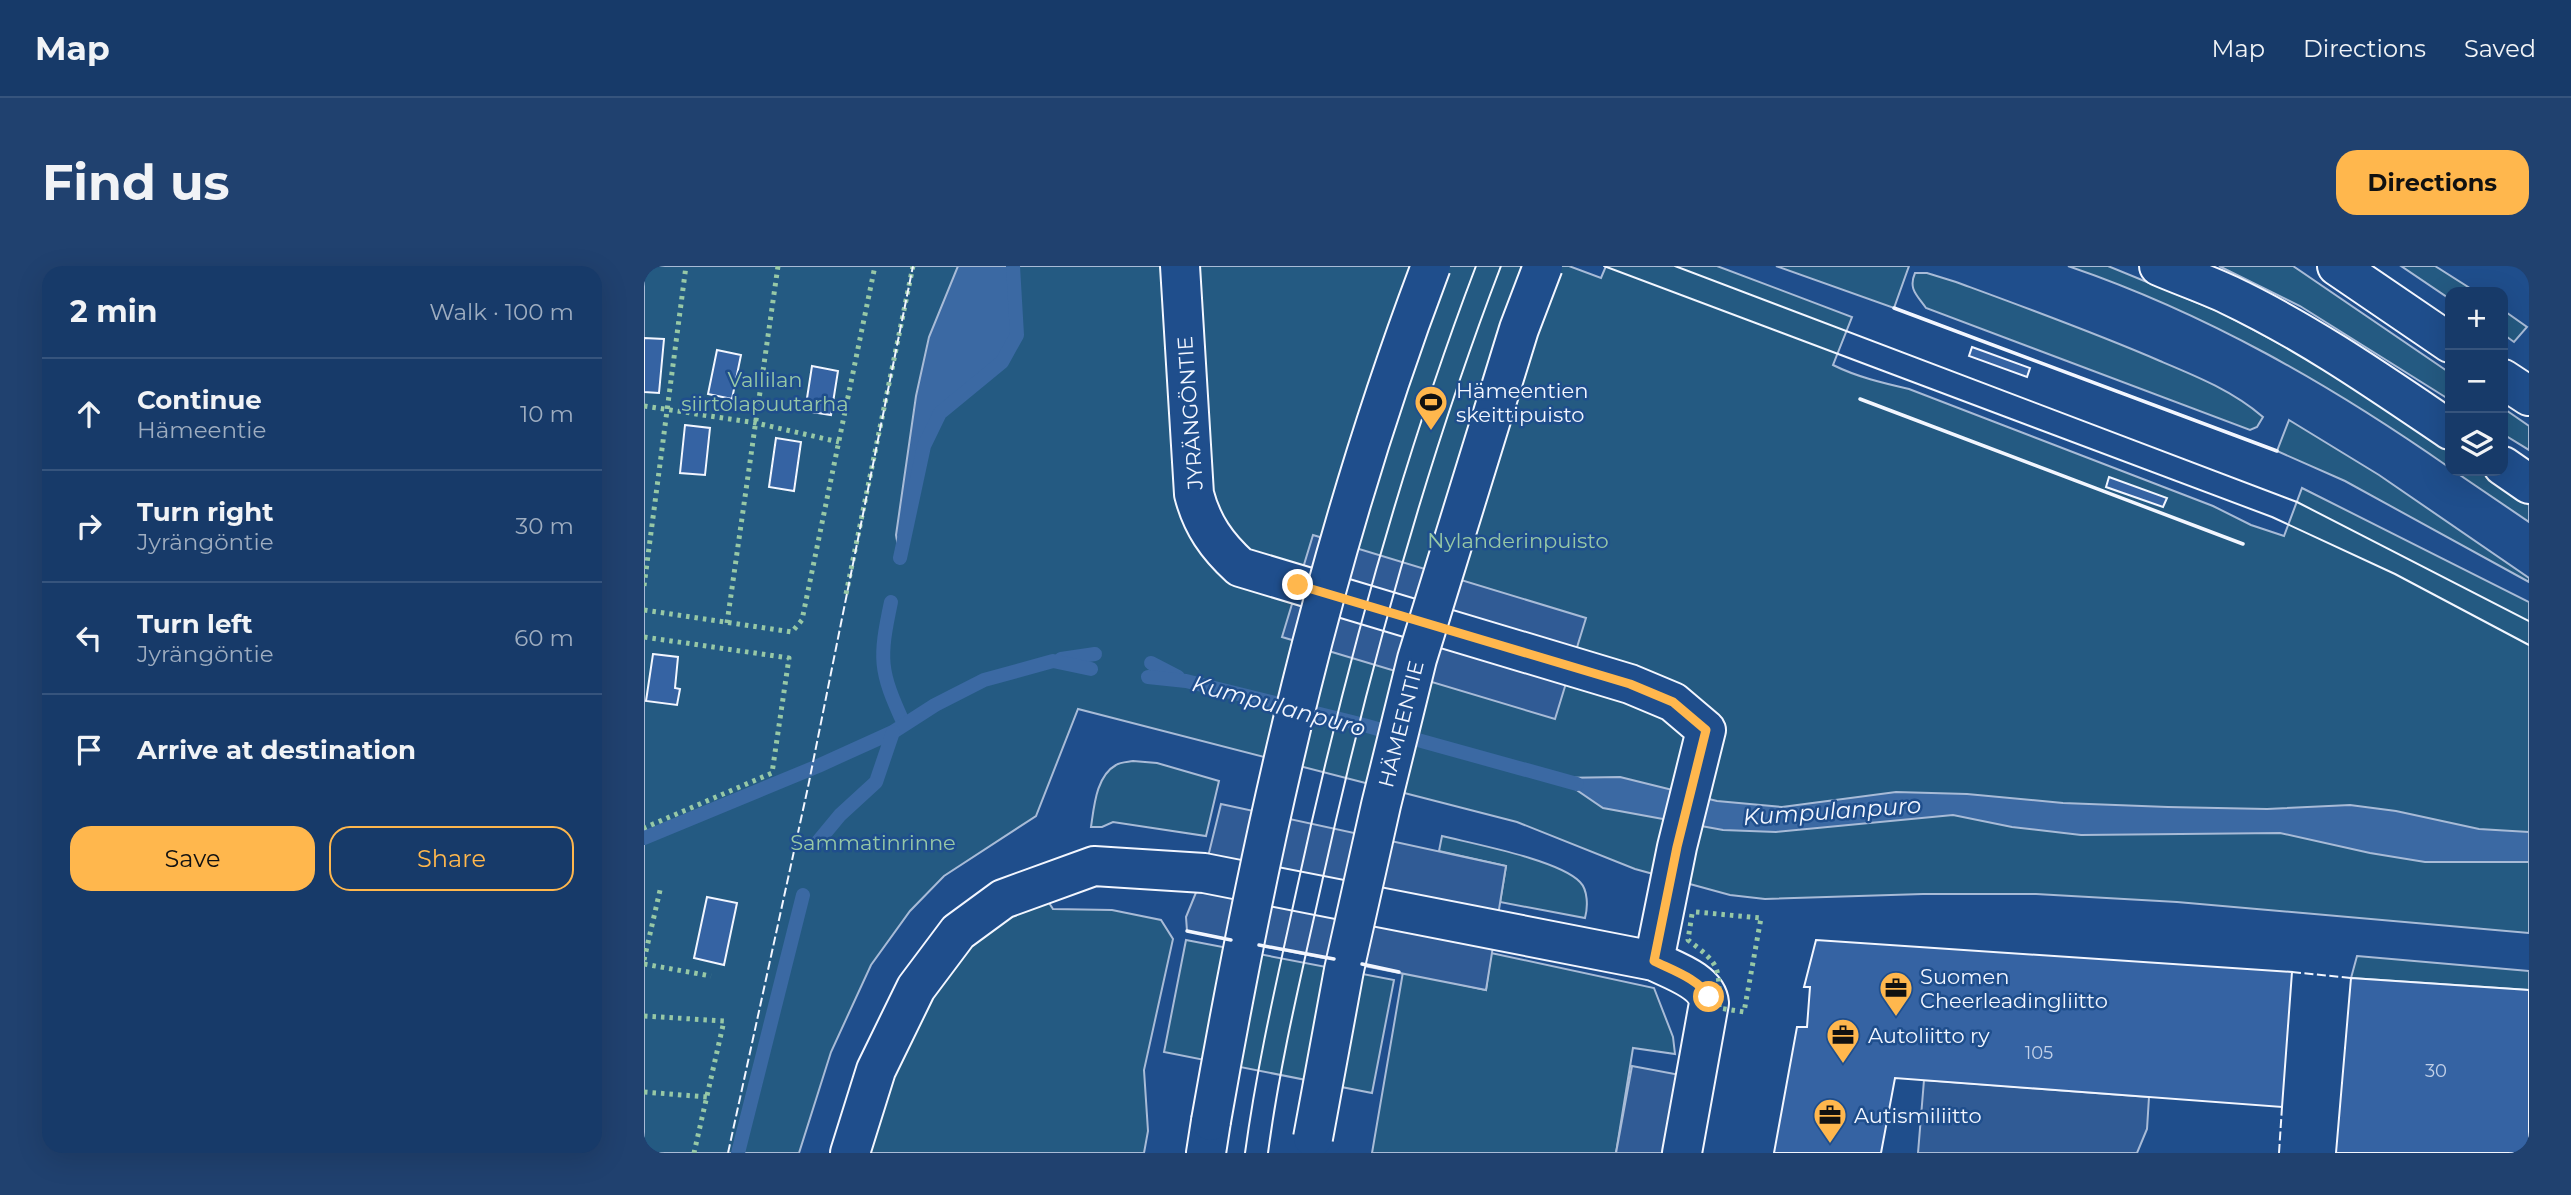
<!DOCTYPE html>
<html lang="en">
<head>
<meta charset="utf-8">
<style>
	:root { --surface:#173a69; --page:#20416f; --text:#f1f3f6; --muted:#9eadc0; --line:#36547d; --accent:#ffb74d }
	body { margin:0; font-family:Montserrat,sans-serif; background:var(--page); color:var(--text) }
	.controls { position:absolute; right:21px; top:21px; display:grid; overflow:hidden; border-radius:14px; box-shadow:0 7px 28px #0002 }
	.controls button { width:63px; height:63px; display:grid; place-items:center; padding:0; border:0; border-bottom:2px solid var(--line); background:var(--surface); color:var(--text); font:35px sans-serif }
	.stop { position:absolute; width:21px; height:21px; margin:-16px; border:5px solid #ffb74d; border-radius:50%; background:#fff }
	.stop.end { background:#ffb74d; border-color:#fff; box-shadow:0 2px 7px #0008 }
	.list { margin:0; padding:0; list-style:none }
	h2 { display:flex; justify-content:space-between; align-items:center; height:91px; margin:0; padding:0 28px; font-size:30px }
	h2 small { font-size:23px; font-weight:400; color:var(--muted) }
	.list li { display:grid; grid-template-columns:46px 1fr auto; gap:21px; align-items:center; box-sizing:border-box; height:112px; padding:0 28px; border-top:2px solid var(--line) }
	.list b { display:block; font-size:26px; white-space:nowrap }
	.list p { margin:0; font-size:23px; white-space:nowrap; color:var(--muted) }
	.list em { font-size:23px; font-style:normal; color:var(--muted) }
	.actions { display:flex; gap:14px; padding:21px 28px }
	.actions a { flex:1; padding:16px 0; border:2px solid var(--accent); border-radius:21px; text-align:center; font-size:24px; color:var(--accent) }
	.actions .main { background:var(--accent); color:#111 }
	.icon { flex:none; width:38px; height:38px; fill:none; stroke:currentColor; stroke-width:2; stroke-linecap:round; stroke-linejoin:round }
	.map { position:relative; flex:none; width:1885px; height:887px; overflow:hidden; border-radius:21px }
	header { display:flex; align-items:center; gap:42px; box-sizing:border-box; height:98px; padding:0 35px; background:var(--surface); border-bottom:2px solid var(--line) }
	header strong { font-size:33px }
	nav { display:flex; gap:38px; margin-inline-start:auto; font-size:24px }
	.intro { display:flex; align-items:center; justify-content:space-between; box-sizing:border-box; height:168px; padding:0 42px }
	h1 { margin:0; font-size:49px }
	.button { padding:18px 32px; border-radius:21px; background:var(--accent); color:#111; font-size:24px; font-weight:700 }
	main { display:flex; gap:42px; padding:0 42px }
	aside { flex:1; background:var(--surface); border-radius:21px; box-shadow:0 7px 28px #0002 }
	.map>svg:first-child { display:block }
	.green { fill:#245a82; stroke:#a8bbd7; stroke-width:2 }
	.parking { fill:#305b95; stroke:#a8bbd7; stroke-width:2 }
	.water { fill:#3b69a3; stroke:#a8bbd7; stroke-width:2 }
	.lines { fill:none; stroke-linecap:round; stroke-linejoin:round }
	.stream { stroke:#3b69a3; stroke-width:14 }
	.building { fill:#3563a3; stroke:#f2f6ff; stroke-width:2 }
	.minor-casing { stroke:#f2f6ff; stroke-width:42 }
	.primary-casing { stroke:#f2f6ff; stroke-width:42 }
	.minor { stroke:#1f4e8c; stroke-width:38 }
	.primary { stroke:#1f4e8c; stroke-width:38 }
	.tram { stroke:#f2f6ff; stroke-width:2 }
	.primary-bridge-casing { stroke:#f2f6ff; stroke-width:42; stroke-linecap:butt }
	.primary-bridge { stroke:#1f4e8c; stroke-width:38 }
	.hedge { stroke:#97c8a6; stroke-width:5; stroke-dasharray:3.5 5; stroke-linecap:butt }
	.fence { stroke:#f2f6ff; stroke-width:2; stroke-dasharray:9 3.5; stroke-linecap:butt }
	.wall { stroke:#f2f6ff; stroke-width:3.5 }
	.route { stroke:#ffb74d; stroke-width:9 }
	.labels { text-anchor:middle; dominant-baseline:central; stroke-width:5; stroke-linejoin:round; paint-order:stroke }
	.number-label { font-size:18px; fill:#c3d1e8 }
	.park-label { font-size:21px; fill:#97c8a6; stroke:#1f4e8c }
	.poi-label { font-size:21px; fill:#f2f6ff; stroke:#1f4e8c; text-anchor:start }
	.street-label { font-size:21px; fill:#f2f6ff; stroke:#1f4e8c }
	.water-label { font-size:23px; font-style:italic; fill:#f2f6ff; stroke:#1f4e8c }
</style>
</head>
<body>
<header>
<strong>Map</strong>
<nav><a>Map</a><a>Directions</a><a>Saved</a></nav>
</header>
<div class="intro"><h1>Find us</h1><a class="button">Directions</a></div>
<main>
<aside>
<h2>2 min<small>Walk · 100 m</small></h2>
<ul class="list">
<li><svg class="icon" aria-label="ahead" viewBox="0 0 24 24"><path d="M12 20V5M6 11l6-6 6 6"/></svg><div><b>Continue</b><p>Hämeentie</p></div><em>10 m</em></li>
<li><svg class="icon" aria-label="right" viewBox="0 0 24 24"><path d="M7 20v-9h11M14 6l5 5-5 5"/></svg><div><b>Turn right</b><p>Jyrängöntie</p></div><em>30 m</em></li>
<li><svg class="icon" aria-label="left" viewBox="0 0 24 24"><path d="M17 20v-9H6M10 6l-5 5 5 5"/></svg><div><b>Turn left</b><p>Jyrängöntie</p></div><em>60 m</em></li>
<li><svg class="icon" aria-label="arrive" viewBox="0 0 24 24"><path d="M6 21V4h12l-3 4 3 4H6"/></svg><div><b>Arrive at destination</b></div></li>
</ul>
<div class="actions"><a class="main">Save</a><a>Share</a></div>
</aside>
<div class="map">
<svg width="1885" height="887" viewBox="0 0 1885 887">
	<rect width="100%" height="100%" fill="#1f4e8c"/>
	<g class="green">
		<path d="M0,0H925L957,12L962,0H1073L1208,51L1189,99C1213,111 1239,117 1265,123L1569,240L1607,259L1640,270L1658,222L1885,336V667L1533,636L1392,628H1279L1121,633L1086,629L991,603L873,556L434,443L392,550L300,610L266,645L227,699L187,786L155,887H0Z"/>
		<path d="M1132,0H1265L1250,42Z"/>
		<path d="M1424,0H1464L1576,46L1640,80L1720,127L1806,184V202C1687,119 1562,47 1424,0Z"/>
		<path d="M1575,0H1649L1806,107V134L1656,40Z"/>
		<path d="M1757,0H1791L1832,26H1806V33Z"/>
		<path d="M1271,7H1283L1312,16C1380,41 1449,66 1516,95C1552,110 1589,125 1619,151L1613,161L1606,164L1282,42C1273,29 1264,23 1271,7Z"/>
		<path d="M1859,44L1883,61L1870,76L1859,68Z"/>
		<path d="M1859,142L1885,160V184L1859,168Z"/>
		<path d="M1645,154L1735,209L1885,312V316L1701,215L1633,185Z"/>
		<path d="M1810,205H1835L1885,239V256Z"/>
		<path d="M489,495L513,497L575,515L562,570L469,556L458,561H447C450,541 452,510 472,499C476,496 484,496 489,495Z"/>
		<path d="M798,570C830,578 915,594 936,616C944,624 944,641 941,652L856,636L862,600L795,585Z"/>
		<path d="M400,629L409,643L468,644L517,654L529,673L500,804L504,865L500,887H225L249,804L284,737L333,668Z"/>
		<path d="M542,674L750,714L728,827L520,786Z"/>
		<path d="M847,687L1010,722L1029,771L1031,788L989,782L972,887H728L759,706L842,724Z"/>
		<path d="M1713,690L1885,705V724L1707,712Z"/>
	</g>
	<g class="parking">
		<path d="M669,269L942,352L911,453L638,371Z"/>
		<path d="M577,538L862,600L842,724L543,665L542,651L560,607Z"/>
		<path d="M988,800L1052,812L1038,887H972Z"/>
		<path d="M1280,814L1505,831L1503,863L1493,887H1274Z"/>
	</g>
	<g class="water">
		<path d="M314,0H369L373,69L358,96L296,147L280,180L256,292L252,269L272,130L285,71Z"/>
		<path d="M976,511L1073,535L1138,541L1252,526L1323,528L1419,537L1524,541L1623,543L1706,539L1752,545L1835,563L1885,566V596H1781L1726,587L1636,567L1437,569L1368,561L1309,549L1132,566L1079,564L959,542L915,512Z"/>
	</g>
	<g class="lines">
		<g class="stream">
			<path d="M256,292L280,180L296,147L358,96L373,69L369,0"/>
			<path d="M247,336C235,393 235,404 260,458"/>
			<path d="M417,393L451,388"/>
			<path d="M507,397L534,411"/>
			<path d="M504,411L542,415L716,458L933,518"/>
			<path d="M0,572L174,500L249,466L291,439L340,414L409,395L447,403"/>
			<path d="M172,578L196,549L232,516L249,466"/>
			<path d="M94,887L159,629"/>
		</g>
	</g>
	<g class="building">
		<path d="M0,72L20,73L15,127L0,126Z"/>
		<path d="M1328,81L1386,102L1383,111L1325,90Z"/>
		<path d="M73,84L97,89L88,133L64,128Z"/>
		<path d="M168,100L194,105L187,149L161,145Z"/>
		<path d="M41,159L66,162L61,209L36,207Z"/>
		<path d="M132,172L157,176L150,225L125,221Z"/>
		<path d="M1465,211L1523,232L1519,241L1462,221Z"/>
		<path d="M9,388L34,391L31,422L36,423L33,439L2,435Z"/>
		<path d="M63,631L93,637L80,699L50,692Z"/>
		<path d="M1172,674L1648,706L1638,841L1251,812L1237,887H1130L1153,761H1163L1166,721H1160Z"/>
		<path d="M1707,712L1885,724V887H1692Z"/>
	</g>
	<g class="lines">
		<defs>
			<g id="minor">
				<path d="M536,0L550,228C558,259 573,280 596,301L986,418L1029,436L1062,464L1033,581L1010,695"/>
				<path d="M206,887L232,804L272,722L314,666L359,633L450,600L560,607L1010,695C1028,704 1063,715 1065,737L1038,887"/>
			</g>
			<g id="primary">
				<path d="M1515,0C1538,10 1562,18 1585,29C1663,66 1735,116 1806,164"/>
				<path d="M1693,0L1806,77"/>
				<path d="M1859,113L1885,130"/>
				<path d="M1859,200L1885,218"/>
				<path d="M562,887L567,855"/>
			</g>
		</defs>
		<use href="#minor" class="minor-casing"/>
		<use href="#primary" class="primary-casing"/>
		<use href="#minor" class="minor"/>
		<use href="#primary" class="primary"/>
		<g class="tram">
			<path d="M960,0L1628,251L1751,308L1885,379"/>
			<path d="M1031,0L1653,236L1885,355"/>
			<path d="M601,887C613,798 634,709 653,622C699,410 755,202 832,0"/>
			<path d="M624,887C636,796 658,706 678,616C724,407 780,201 857,0"/>
		</g>
		<defs>
			<g id="primary-bridge">
				<path d="M567,855C618,565 682,276 787,0"/>
				<path d="M669,872L700,704L737,539L773,393L875,63L899,0"/>
			</g>
		</defs>
		<use href="#primary-bridge" class="primary-bridge-casing"/>
		<use href="#primary-bridge" class="primary-bridge"/>
		<g class="hedge">
			<path d="M0,140L112,157L195,176"/>
			<path d="M0,320L42,0"/>
			<path d="M202,328L269,0"/>
			<path d="M0,344L148,366L158,354L231,0"/>
			<path d="M83,357L134,0"/>
			<path d="M0,371L145,392L128,507L0,562"/>
			<path d="M1052,646L1117,652L1100,746L1075,742C1075,701 1077,699 1044,674L1048,648Z"/>
			<path d="M0,694L17,620"/>
			<path d="M0,698L67,710"/>
			<path d="M0,750L80,755L50,887"/>
			<path d="M0,826L63,831"/>
		</g>
		<g class="fence">
			<path d="M1648,706L1707,712"/>
			<path d="M84,887L164,521L269,0"/>
			<path d="M1635,887L1638,841"/>
		</g>
		<g class="wall">
			<path d="M1250,42L1633,185"/>
			<path d="M1216,133L1599,278"/>
			<path d="M543,665L587,674"/>
			<path d="M615,679L690,693"/>
			<path d="M718,698L755,706"/>
		</g>
	</g>
	<g class="lines">
		<path class="route" d="M654,319L986,418L1029,436L1062,464L1033,581L1010,695C1028,704 1055,713 1065,731"/>
	</g>
	<defs>
		<symbol id="stadium-pin" viewBox="-11 -11 22 30"><path d="M0 17L-7.5 6A9.5 9.5 0 1 1 7.5 6Z" fill="#ffb74d" stroke="#1f4e8c"/><path d="M0-5a6.5 5 0 1 0 0 10a6.5 5 0 1 0 0-10ZM-3.5-1.8h7v3.6h-7Z" fill="#111"/></symbol>
		<symbol id="office-pin" viewBox="-11 -11 22 30"><path d="M0 17L-7.5 6A9.5 9.5 0 1 1 7.5 6Z" fill="#ffb74d" stroke="#1f4e8c"/><path d="M-6-3h4V-5.5h4V-3h4V5H-6ZM-1-4.5V-3h2v-1.5ZM-6 0V1H6V0Z" fill="#111"/></symbol>
	</defs>
	<g fill-rule="evenodd">
		<use href="#stadium-pin" x="768" y="117" width="38" height="52"/>
		<use href="#office-pin" x="1233" y="703" width="38" height="52"/>
		<use href="#office-pin" x="1180" y="750" width="38" height="52"/>
		<use href="#office-pin" x="1167" y="830" width="38" height="52"/>
	</g>
	<g class="labels">
		<g class="number-label">
			<text x="1395" y="787">105</text>
			<text x="1792" y="805">30</text>
		</g>
		<g class="park-label">
			<text x="121" y="113">Vallilan<tspan x="121" dy="24">siirtolapuutarha</tspan></text>
			<text x="874" y="274">Nylanderinpuisto</text>
			<text x="229" y="576">Sammatinrinne</text>
		</g>
		<g class="poi-label">
			<text x="812" y="124">Hämeentien<tspan x="812" dy="24">skeittipuisto</tspan></text>
			<text x="1276" y="710">Suomen<tspan x="1276" dy="24">Cheerleadingliitto</tspan></text>
			<text x="1224" y="769">Autoliitto ry</text>
			<text x="1210" y="849">Autismiliitto</text>
		</g>
		<g class="street-label">
			<text transform="translate(546 147) rotate(-94)">JYRÄNGÖNTIE</text>
			<text transform="translate(757 458) rotate(-76)">HÄMEENTIE</text>
		</g>
		<g class="water-label">
			<text transform="translate(635 440) rotate(15)">Kumpulanpuro</text>
			<text transform="translate(1188 545) rotate(-4)">Kumpulanpuro</text>
		</g>
	</g>
</svg>
<div class="controls">
<button>+</button>
<button>−</button>
<button><svg class="icon" aria-label="layers" viewBox="0 0 24 24"><path d="M12 4l9 5-9 5-9-5zM3 14l9 5 9-5"/></svg></button>
</div>
<div class="stop" style="left:1065px;top:731px"></div>
<div class="stop end" style="left:654px;top:319px"></div>
</div>
</main>
</body>
</html>
